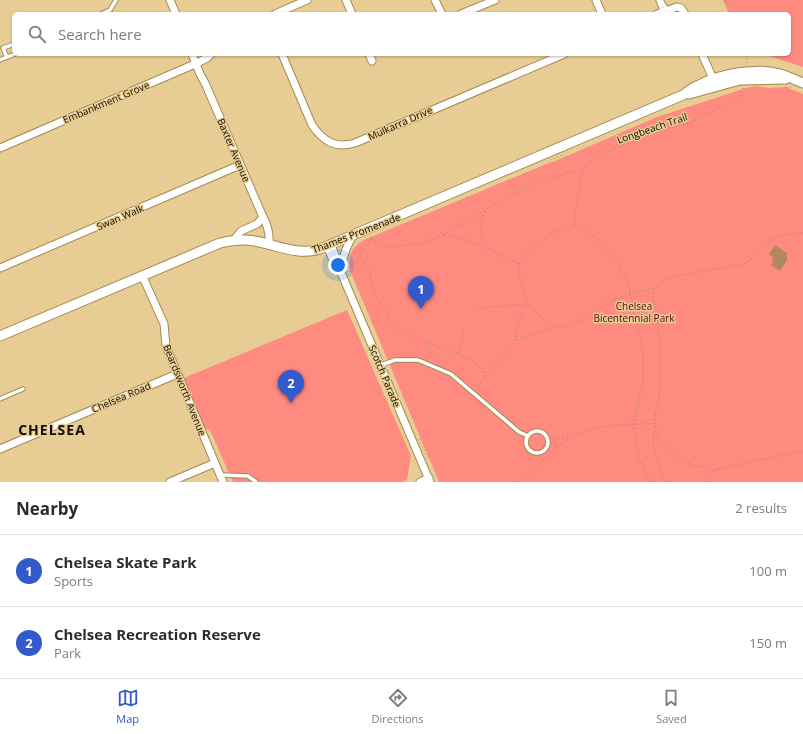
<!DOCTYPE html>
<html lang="en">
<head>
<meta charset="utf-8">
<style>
	:root { --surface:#fff; --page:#f7f7f7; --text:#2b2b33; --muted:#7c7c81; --line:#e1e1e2; --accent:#3359ca }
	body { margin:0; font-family:"Open Sans",sans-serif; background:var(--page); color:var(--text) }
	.you { position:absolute; left:338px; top:265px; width:14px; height:14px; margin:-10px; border:3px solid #fff; border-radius:50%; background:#1a73e8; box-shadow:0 0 0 6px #1a73e833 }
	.badge { display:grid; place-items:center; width:26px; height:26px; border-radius:50%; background:var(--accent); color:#fff; font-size:13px; font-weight:700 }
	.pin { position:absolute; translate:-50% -33px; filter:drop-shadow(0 1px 2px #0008) }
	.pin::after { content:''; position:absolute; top:21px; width:14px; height:12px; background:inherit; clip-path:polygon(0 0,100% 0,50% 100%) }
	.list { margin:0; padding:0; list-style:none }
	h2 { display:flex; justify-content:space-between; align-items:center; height:52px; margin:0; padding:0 16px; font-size:17px }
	h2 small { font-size:13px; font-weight:400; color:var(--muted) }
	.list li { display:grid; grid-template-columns:26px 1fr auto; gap:12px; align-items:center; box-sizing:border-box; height:72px; padding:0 16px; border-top:1px solid var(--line) }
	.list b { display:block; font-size:15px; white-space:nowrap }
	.list p { margin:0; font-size:13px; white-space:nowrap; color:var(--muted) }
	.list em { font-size:13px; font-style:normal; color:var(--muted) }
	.icon { flex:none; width:22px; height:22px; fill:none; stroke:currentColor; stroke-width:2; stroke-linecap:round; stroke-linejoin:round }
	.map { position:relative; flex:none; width:803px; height:482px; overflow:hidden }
	.search { position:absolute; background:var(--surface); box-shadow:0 1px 3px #0004; left:12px; right:12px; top:12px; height:44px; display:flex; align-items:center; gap:10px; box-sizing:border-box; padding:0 14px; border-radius:6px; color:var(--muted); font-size:15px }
	.sheet { height:196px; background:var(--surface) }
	nav { display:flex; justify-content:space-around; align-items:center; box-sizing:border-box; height:56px; border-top:1px solid var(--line); background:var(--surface); font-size:11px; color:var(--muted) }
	nav a { display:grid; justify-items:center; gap:2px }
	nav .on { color:var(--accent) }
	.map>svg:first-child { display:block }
	.green { fill:#fe8a80 }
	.building { fill:#b3885c }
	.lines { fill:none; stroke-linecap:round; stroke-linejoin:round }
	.lane-casing { stroke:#a28a52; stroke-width:5.5 }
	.street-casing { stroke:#a28a52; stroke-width:9 }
	.secondary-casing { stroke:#a28a52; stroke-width:11 }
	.path { stroke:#9b875e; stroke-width:1; stroke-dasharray:1 3; stroke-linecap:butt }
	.lane { stroke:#fff; stroke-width:3.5 }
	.street { stroke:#fff; stroke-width:7 }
	.secondary { stroke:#fff; stroke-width:9 }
	.labels { text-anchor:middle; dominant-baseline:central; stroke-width:3; stroke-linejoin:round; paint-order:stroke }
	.street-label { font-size:10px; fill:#140b00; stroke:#e7cd93 }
	.park-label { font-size:10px; fill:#580308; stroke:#e7cd93 }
	.district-label { font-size:14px; font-weight:bold; letter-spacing:1px; fill:#140b00; stroke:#e7cd93 }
</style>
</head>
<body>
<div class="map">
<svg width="803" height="482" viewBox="0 0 803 482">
	<rect width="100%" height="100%" fill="#e7cd93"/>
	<g class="green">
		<path d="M723,0H803V67L763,54H789V14H729Z"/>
		<path d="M756,86L768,88L786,87L803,94V482H439L351,273C347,256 350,249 364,240L551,162H553L657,117L746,88Z"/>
		<path d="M347,310L411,456L407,480L402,482H233L210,430L204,428L184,378Z"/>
	</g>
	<path class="building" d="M775,245L787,253V260L780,271L771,265L773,262L772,256L769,254Z"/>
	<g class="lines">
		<defs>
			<g id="lane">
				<path d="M658,0L663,12"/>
				<path d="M661,0L667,10"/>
				<path d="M101,14L110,10L116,0"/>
				<path d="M7,57L3,48L14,44"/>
				<path d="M0,60L15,54"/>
				<path d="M381,365L395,360H418L451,374L519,432L528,436"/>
				<path d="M0,399L23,389"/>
				<circle cx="537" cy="442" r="11"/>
				<path d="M221,475L248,476L256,482"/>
			</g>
			<g id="street">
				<path d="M170,0L176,14"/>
				<path d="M346,0L352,14"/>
				<path d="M435,0L442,14"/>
				<path d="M596,0L602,14"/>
				<path d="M275,14L307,0"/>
				<path d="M461,14L495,0"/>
				<path d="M657,14L677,7L681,8L685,14"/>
				<path d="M192,54L200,74L205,83L263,217C268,226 270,233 269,244"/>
				<path d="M282,54L312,125C323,141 335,149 355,143L564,54"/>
				<path d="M369,54L372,61"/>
				<path d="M702,54L715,83"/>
				<path d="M0,148L195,64L207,58L211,54"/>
				<path d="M234,240L241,231L257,224L263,217"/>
				<path d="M331,245L338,262"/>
				<path d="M327,246L332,258L340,270L430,482"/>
				<path d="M0,268L240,165"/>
				<path d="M340,270L346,249L353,235"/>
				<path d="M142,275L164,324L166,346L223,482"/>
				<path d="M0,449L177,374"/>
				<path d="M170,482L215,463"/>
				<path d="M420,482L429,478"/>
			</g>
			<g id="secondary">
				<path d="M689,94L740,80L786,79"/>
				<path d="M0,336L220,243C232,240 244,239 255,241C277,245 298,256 320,249L683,95C688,91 693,87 699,85C720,74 757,67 780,74C788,76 795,80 803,83"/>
			</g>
		</defs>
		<use href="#lane" class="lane-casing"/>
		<use href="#street" class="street-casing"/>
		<use href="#secondary" class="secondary-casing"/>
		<g class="path">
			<path d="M726,0L732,14"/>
			<path d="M746,63L748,54"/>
			<path d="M786,87L793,88"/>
			<path d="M550,160L563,155"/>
			<path d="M485,211C472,246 492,251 519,264"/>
			<path d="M575,226C551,233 546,234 528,253C525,256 520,260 519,265C517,270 524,298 527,303C531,309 549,325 556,326C575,331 597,308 613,301C627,294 640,291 654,288"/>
			<path d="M444,235C461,237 475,242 490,250"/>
			<path d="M371,238L386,247L421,243L443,235L498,202L531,184L583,168"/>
			<path d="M360,257L370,270L371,285L376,297L390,319L397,327L410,335L469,359L483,369L485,377L477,389"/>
			<path d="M350,276V266L360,256L372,236"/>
			<path d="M477,308L527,304"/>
			<path d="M516,340L556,326"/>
			<path d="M427,342L434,361"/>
			<path d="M458,353L464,329"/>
			<path d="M485,379L515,340L520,317L527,305"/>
			<path d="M419,439L428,458"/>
			<path d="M548,443L564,437H571"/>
			<path d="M519,482C533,473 543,460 555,449C581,425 622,423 655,424L658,437L666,446L687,463L713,470L803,451"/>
			<path d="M650,482L639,459L634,423L643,380V351L628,283L621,269L604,244L587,231L576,226L575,214L580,182L584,168L605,152L637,138L691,122L740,97L743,88"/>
			<path d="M665,482L656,459L653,444L655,417L659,399L661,362L657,311L653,299L655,287L661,282L678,276L747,263L770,240L780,235L803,233"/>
			<path d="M706,482L713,470"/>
		</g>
		<use href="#lane" class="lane"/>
		<use href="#street" class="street"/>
		<use href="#secondary" class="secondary"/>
	</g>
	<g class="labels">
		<g class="street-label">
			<text transform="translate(106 102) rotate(-23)">Embankment Grove</text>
			<text transform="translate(400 123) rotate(-24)">Mulkarra Drive</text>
			<text transform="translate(652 128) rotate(-19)">Longbeach Trail</text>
			<text transform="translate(234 150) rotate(67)">Baxter Avenue</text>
			<text transform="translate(120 217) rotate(-23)">Swan Walk</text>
			<text transform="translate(356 233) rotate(-21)">Thames Promenade</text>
			<text transform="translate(385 376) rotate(67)">Scotch Parade</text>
			<text transform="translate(185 390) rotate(68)">Beardsworth Avenue</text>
			<text transform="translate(121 397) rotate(-23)">Chelsea Road</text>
		</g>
		<g class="park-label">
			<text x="634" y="306">Chelsea<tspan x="634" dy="12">Bicentennial Park</tspan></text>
		</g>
		<g class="district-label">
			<text x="52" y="429">CHELSEA</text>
		</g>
	</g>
</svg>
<div class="you"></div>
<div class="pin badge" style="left:421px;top:309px">1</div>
<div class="pin badge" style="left:291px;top:403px">2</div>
<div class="search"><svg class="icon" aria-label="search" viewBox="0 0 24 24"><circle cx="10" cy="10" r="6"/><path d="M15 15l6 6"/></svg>Search here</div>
</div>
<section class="sheet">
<h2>Nearby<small>2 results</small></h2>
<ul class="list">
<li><span class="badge">1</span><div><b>Chelsea Skate Park</b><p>Sports</p></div><em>100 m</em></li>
<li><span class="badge">2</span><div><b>Chelsea Recreation Reserve</b><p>Park</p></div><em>150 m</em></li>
</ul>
</section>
<nav>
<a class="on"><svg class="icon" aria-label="map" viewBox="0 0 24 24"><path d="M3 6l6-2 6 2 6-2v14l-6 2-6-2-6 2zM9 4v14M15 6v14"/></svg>Map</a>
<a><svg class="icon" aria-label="directions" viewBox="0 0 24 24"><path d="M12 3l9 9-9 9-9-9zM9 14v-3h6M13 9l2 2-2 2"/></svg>Directions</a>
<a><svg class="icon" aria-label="saved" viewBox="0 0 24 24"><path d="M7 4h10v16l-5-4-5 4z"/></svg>Saved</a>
</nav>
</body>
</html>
